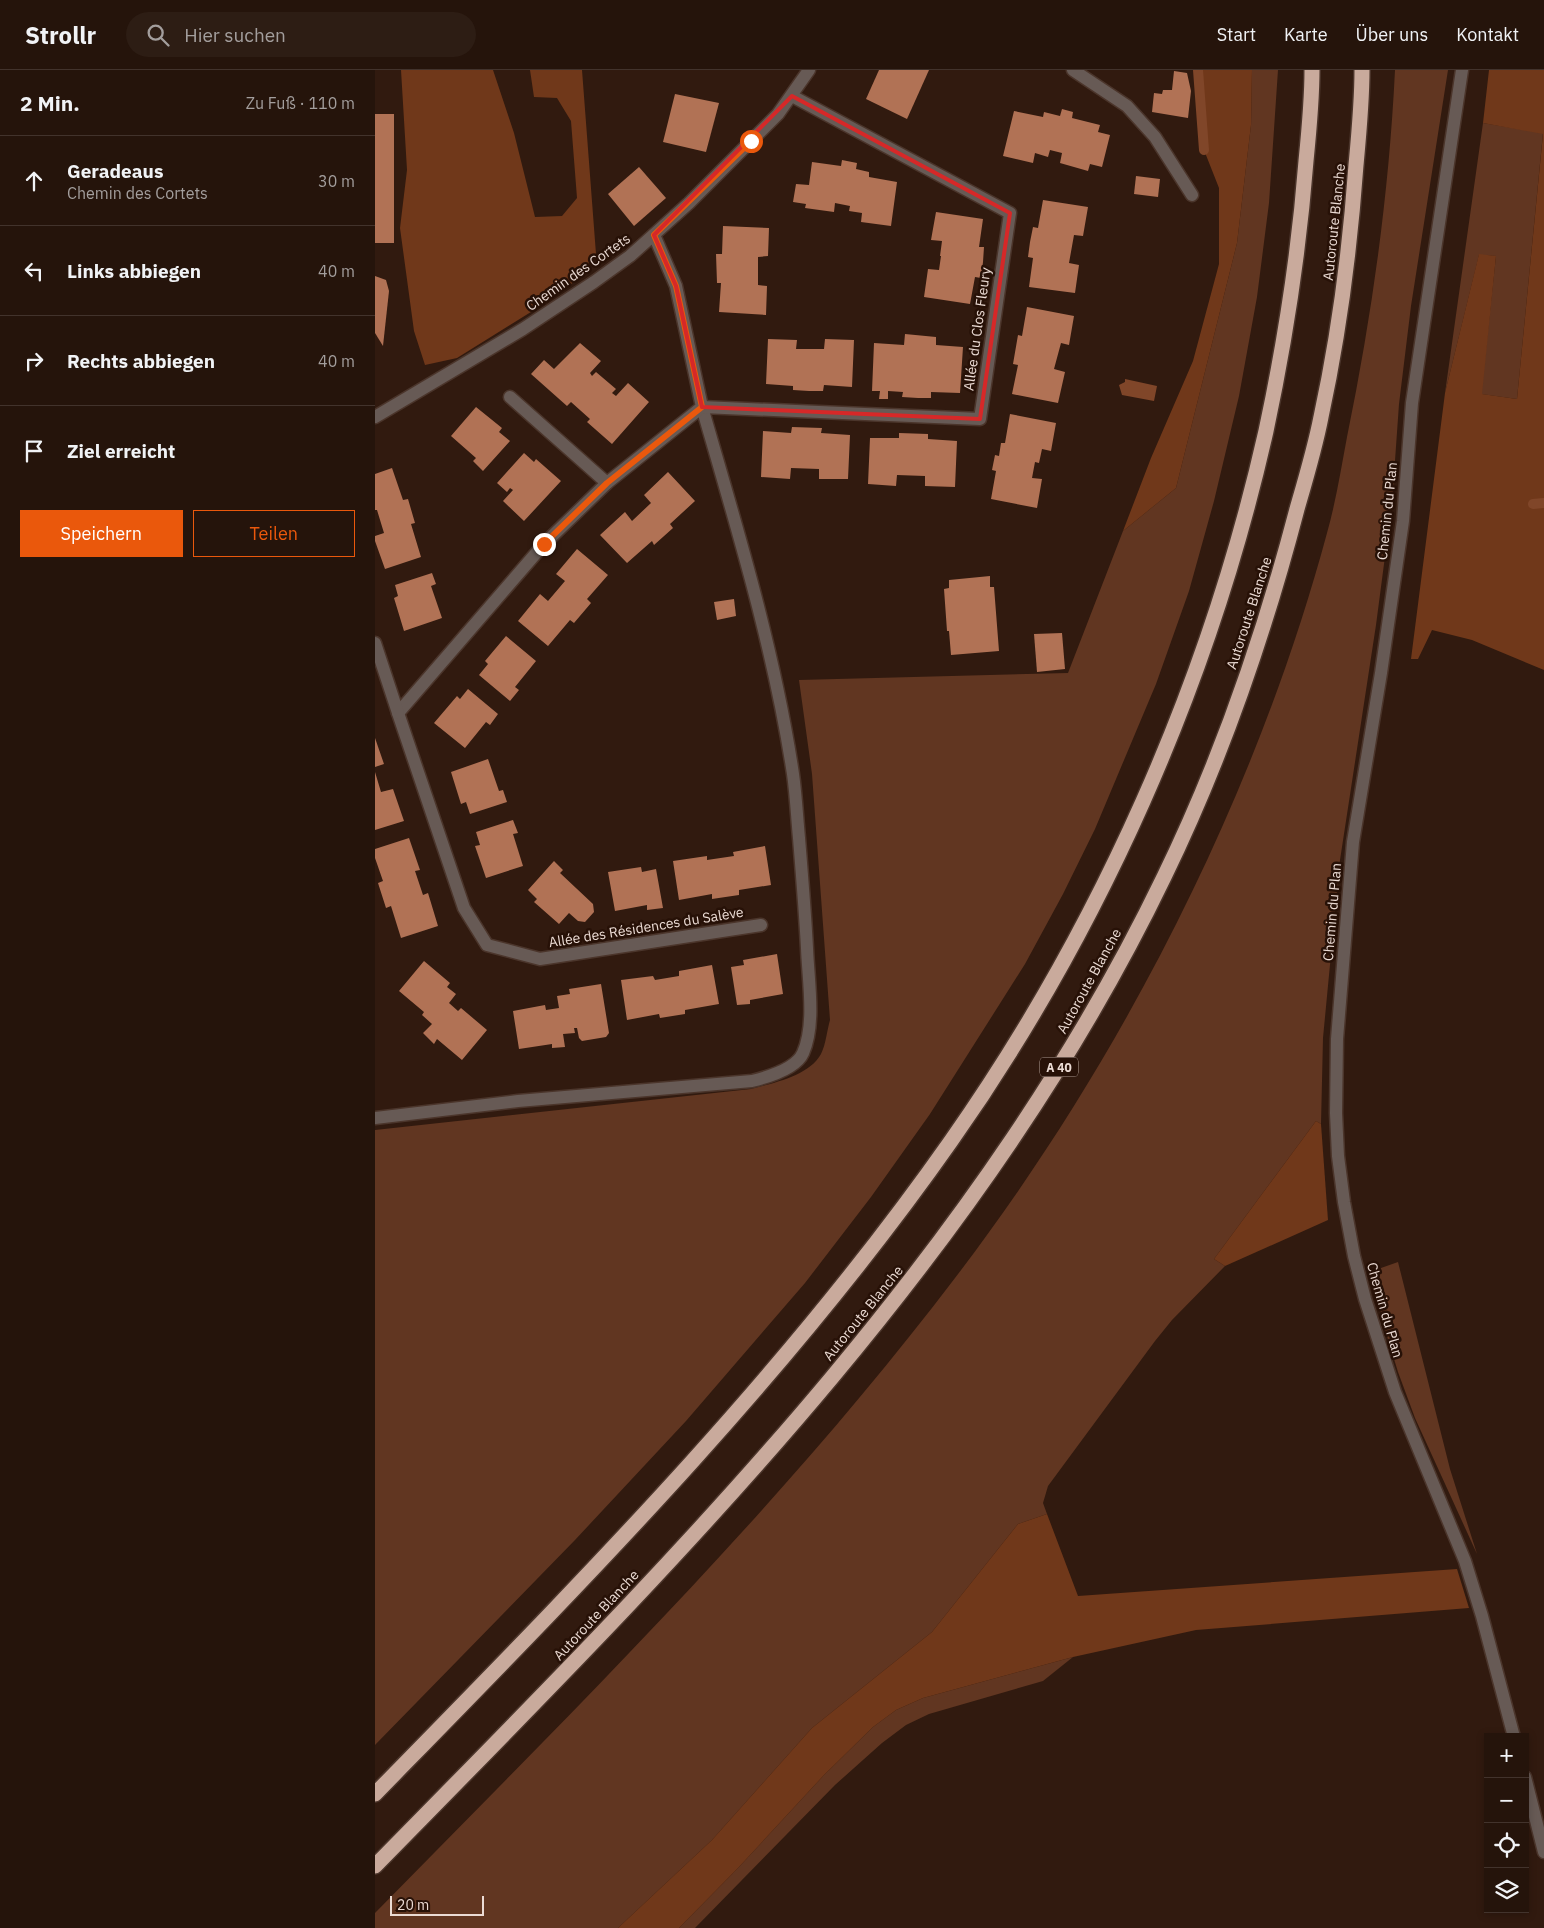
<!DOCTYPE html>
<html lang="de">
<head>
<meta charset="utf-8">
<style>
	:root { --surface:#25140b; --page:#2d1d14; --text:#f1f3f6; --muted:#a39e9d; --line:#42332c; --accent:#ea580c }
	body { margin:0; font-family:"IBM Plex Sans",sans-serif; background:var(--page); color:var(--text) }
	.controls { position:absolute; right:15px; bottom:15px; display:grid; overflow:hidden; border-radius:0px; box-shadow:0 2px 8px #0003 }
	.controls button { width:45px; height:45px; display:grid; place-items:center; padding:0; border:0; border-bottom:1px solid var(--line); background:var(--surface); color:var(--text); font:25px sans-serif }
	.scale { position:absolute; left:15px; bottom:12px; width:94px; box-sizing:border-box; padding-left:5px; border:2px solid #ebdbd4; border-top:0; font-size:14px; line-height:18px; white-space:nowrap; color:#ebdbd4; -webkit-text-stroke:4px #271107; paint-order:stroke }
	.stop { position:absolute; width:15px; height:15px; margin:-11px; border:4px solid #ea580c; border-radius:50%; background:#fff }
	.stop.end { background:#ea580c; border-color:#fff; box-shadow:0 1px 5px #0008 }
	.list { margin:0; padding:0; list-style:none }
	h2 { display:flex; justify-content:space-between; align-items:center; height:65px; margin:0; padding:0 20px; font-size:21px }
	h2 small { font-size:16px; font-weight:400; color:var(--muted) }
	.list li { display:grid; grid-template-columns:32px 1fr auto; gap:15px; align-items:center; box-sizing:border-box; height:90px; padding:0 20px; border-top:1px solid var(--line) }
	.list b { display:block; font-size:19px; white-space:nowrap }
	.list p { margin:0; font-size:16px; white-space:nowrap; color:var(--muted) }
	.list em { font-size:16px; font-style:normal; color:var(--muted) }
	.actions { display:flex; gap:10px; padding:15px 20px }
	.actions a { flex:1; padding:11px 0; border:1px solid var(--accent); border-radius:0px; text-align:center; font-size:18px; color:var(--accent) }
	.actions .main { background:var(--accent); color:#fff }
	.icon { flex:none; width:28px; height:28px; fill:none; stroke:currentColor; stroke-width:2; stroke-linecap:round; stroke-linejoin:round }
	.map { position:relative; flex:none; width:1169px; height:1858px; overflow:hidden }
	header { display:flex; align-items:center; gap:30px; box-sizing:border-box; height:70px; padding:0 25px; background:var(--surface); border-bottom:1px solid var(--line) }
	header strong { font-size:24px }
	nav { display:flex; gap:28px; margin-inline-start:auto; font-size:18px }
	.search { width:350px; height:45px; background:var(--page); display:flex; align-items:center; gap:12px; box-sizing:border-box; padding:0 18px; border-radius:28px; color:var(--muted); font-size:19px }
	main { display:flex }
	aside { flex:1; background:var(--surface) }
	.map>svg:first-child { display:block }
	.green { fill:#613621 }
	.forest { fill:#70381a }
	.water { fill:#804629 }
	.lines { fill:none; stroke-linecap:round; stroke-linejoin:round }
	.stream { stroke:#804629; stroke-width:10 }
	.building { fill:#b17255 }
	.service-casing { stroke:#4b352b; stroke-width:15 }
	.minor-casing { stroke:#4b352b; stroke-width:15 }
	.motorway-casing { stroke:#4b352b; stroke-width:18 }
	.service { stroke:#675a55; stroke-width:12 }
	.minor { stroke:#675a55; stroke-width:12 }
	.motorway { stroke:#c9aa9c; stroke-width:15 }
	.route { stroke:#ea580c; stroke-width:6 }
	.marked { fill:none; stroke:#d62828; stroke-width:4; stroke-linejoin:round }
	.labels { text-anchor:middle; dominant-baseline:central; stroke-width:5; stroke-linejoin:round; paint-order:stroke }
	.shield { fill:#271107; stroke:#b09e96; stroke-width:1 }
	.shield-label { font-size:12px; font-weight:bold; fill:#ebdbd4 }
	.street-label { font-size:14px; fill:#ebdbd4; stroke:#271107 }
</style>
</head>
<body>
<header>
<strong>Strollr</strong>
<div class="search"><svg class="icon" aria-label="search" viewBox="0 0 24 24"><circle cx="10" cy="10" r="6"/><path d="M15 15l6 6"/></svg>Hier suchen</div>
<nav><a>Start</a><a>Karte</a><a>Über uns</a><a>Kontakt</a></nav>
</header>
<main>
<aside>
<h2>2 Min.<small>Zu Fuß · 110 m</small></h2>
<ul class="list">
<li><svg class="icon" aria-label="ahead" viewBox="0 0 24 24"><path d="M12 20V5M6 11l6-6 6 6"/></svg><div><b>Geradeaus</b><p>Chemin des Cortets</p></div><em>30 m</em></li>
<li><svg class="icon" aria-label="left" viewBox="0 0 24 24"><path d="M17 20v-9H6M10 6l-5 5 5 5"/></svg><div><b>Links abbiegen</b></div><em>40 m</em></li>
<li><svg class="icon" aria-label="right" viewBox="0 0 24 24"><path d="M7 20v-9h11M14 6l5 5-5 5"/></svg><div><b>Rechts abbiegen</b></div><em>40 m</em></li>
<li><svg class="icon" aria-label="arrive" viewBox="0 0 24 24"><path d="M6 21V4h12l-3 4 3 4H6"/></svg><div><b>Ziel erreicht</b></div></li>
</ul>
<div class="actions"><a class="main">Speichern</a><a>Teilen</a></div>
</aside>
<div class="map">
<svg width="1169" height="1858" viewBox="0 0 1169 1858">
	<rect width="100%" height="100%" fill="#311a0f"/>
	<g class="green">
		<path d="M877,0H903L894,133L882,227L864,326L839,431L814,521L781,614L720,759L688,824L650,894L555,1044L496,1127L430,1213L311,1351L200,1470L0,1675V1060L376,1019C398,1013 434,1006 446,984C451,974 452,960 455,950L437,704L424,610L693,603L748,461L801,418L862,173L876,55Z"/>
		<path d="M1020,0H1073L1036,236L1024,334L1017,433L1001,555L965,790L948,968L946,1054L941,1051L839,1189L850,1196L797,1250L780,1271L673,1416L668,1433L672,1444L643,1454L557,1562L437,1658L337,1770L243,1858H0V1843C201,1638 406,1437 580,1208C746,991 881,727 952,463C961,431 966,399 972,367C997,245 1014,124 1020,0Z"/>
		<path d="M1108,53L1168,63L1142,329L1106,324L1121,186L1104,185L1070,323Z"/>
		<path d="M1023,1192L1075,1399L1102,1484L1040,1348L1023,1302L1009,1256L1002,1225L1006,1198Z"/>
		<path d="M698,1587L668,1611L554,1644L531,1655L507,1673L460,1715L320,1858H304L363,1798L449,1705L498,1657L521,1640L548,1628Z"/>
	</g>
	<g class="forest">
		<path d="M26,0H118L139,63L160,147L187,146L202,128L196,51L182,28L159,27L155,0H207L221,184L204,208L172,232L82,288L50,295L39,261L25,158L32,100Z"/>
		<path d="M823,0H877L876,55L862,173L801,418L748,461L776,388L818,291L844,194V118L829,80Z"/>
		<path d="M1114,0H1169V600L1097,570L1057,560L1043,589H1036L1070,323L1104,184L1121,186L1107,324L1142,329L1168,64L1108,53Z"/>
		<path d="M941,1051L946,1054L953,1150L850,1196L839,1189Z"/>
		<path d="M672,1444L703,1526L1082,1499L1094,1538L821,1560L698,1587L548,1628L521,1640L498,1657L449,1705L363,1798L304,1858H243L337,1770L437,1658L557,1562L643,1454Z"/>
	</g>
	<path class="water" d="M750,309L782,316L779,331L747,325L744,315L750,312Z"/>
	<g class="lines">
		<g class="stream">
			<path d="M823,0L829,80"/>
			<path d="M1158,434L1169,433"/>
		</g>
	</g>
	<g class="building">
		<path d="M504,0H554L532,49L491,29Z"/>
		<path d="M799,1L812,3L816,21L813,48L777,42L779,23L787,24L788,20H797Z"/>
		<path d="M300,24L344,33L331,82L288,72Z"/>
		<path d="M687,39L698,42L697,48L725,55L723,62L735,65L727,97L715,94L713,101L685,93L687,83L675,80L673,87L660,83L658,93L628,86L639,41L668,47L669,42L685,46Z"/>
		<rect x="0" y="44" width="19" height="129"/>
		<path d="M467,90L482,93L481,99L494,102V107L522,112L516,156L486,152L487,143L474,141L475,136L460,133L459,142L430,138L431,134L418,132L421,114L434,115L437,92L466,96Z"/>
		<path d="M264,97L291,128L259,156L233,124Z"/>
		<path d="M761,106L785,109L783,127L759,124Z"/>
		<path d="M668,130L713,137L708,166L699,165L694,193L704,195L700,223L654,217L658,188L653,187L655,172L658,157L663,158Z"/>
		<path d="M561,142L608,149L604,177H609L608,192L606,208L600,207L595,234L549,227L553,199L564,200L566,186H565L567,171L556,170Z"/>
		<path d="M348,156L394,158L393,186L383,187V215L392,216L391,245L344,242L346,213H342L341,184H347Z"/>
		<path d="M0,206L11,210L14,221L8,276L0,263Z"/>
		<path d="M652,237L699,246L694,275L686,273L679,299L690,302L683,333L637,324L643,295L638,294L643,265L647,266Z"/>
		<path d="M530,264L561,267V275L588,277L585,323L556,322V328H543L527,327L528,322L513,321V329H504L505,321H497L499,273L529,275Z"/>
		<path d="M393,269L422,270L421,279H449L450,269L479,270L477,317L449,315L448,321H434L418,320V316L391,314Z"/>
		<path d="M205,273L226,291L215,303L217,306L221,302L241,319L237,323L241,326L253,313L274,332L237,374L212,352L215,349L196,332L192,336L156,304L169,290L179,299Z"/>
		<path d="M101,337L127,358L124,362L135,371L108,401L98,391L101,388L76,366Z"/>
		<path d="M635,344L681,353L676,381L667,379L664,393L660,392L657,408L667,409L662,438L616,429L621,401L617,400L620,385L624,386L626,373H630Z"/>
		<path d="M417,357L447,358L446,363L475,365L473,409H444V399L416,398L415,409L386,407L388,361L416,363Z"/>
		<path d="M524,363L553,364V369L582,371L580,417L550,416V406L522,405L521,416L493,414L495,368H524Z"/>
		<path d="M149,383L159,392L161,389L186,411L149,451L128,431L138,420L135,418L132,422L122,413Z"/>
		<path d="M17,398L28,430L33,429L40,453L36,454L46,487L10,499L0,471V466L9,463L2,440H0V404Z"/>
		<path d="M293,402L320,431L295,454L298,458L279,475L277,471L252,493L225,465L250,442L257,451L276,433L269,425Z"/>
		<path d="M202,479L233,505L212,529L216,533L199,553L195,550L173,576L143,551L165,524L173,531L190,511L181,504Z"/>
		<path d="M57,503L61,514L56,516L67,548L29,561L19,528L23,526L20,515Z"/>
		<path d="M615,506V517H619L624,581L576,585L574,561H572L569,519L574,518V510Z"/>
		<path d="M359,529L361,546L342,550L339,532Z"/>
		<path d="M687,563L690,599L662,602L659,564Z"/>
		<path d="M131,566L161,591L140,617L144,620L135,631L104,605L113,594L110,591Z"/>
		<path d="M93,619L123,644L115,655L111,652L90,678L59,653L82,626L85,629Z"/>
		<path d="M0,668L9,694L0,697Z"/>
		<path d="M113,689L124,721L128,720L132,732L95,744L91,732L86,734L76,702Z"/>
		<path d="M0,702L6,722L18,719L29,751L0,760Z"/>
		<path d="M138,750L143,763L138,764L148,796L111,808L100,776L105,775L101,762Z"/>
		<path d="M34,768L45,800L40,801L48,825L53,823L63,856L26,868L16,836L11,838L3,813L8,811L0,788V779Z"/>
		<path d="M390,776L396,815L364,820V825L337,829V824L304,830L298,791L332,786V790L359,786L358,782Z"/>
		<path d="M179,791L188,800L185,803L218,834L219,842L210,852L203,851L194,843L184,854L159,832L162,829L153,820Z"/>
		<path d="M266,797L267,802L281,799L288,838L272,840V835L240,841L233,802Z"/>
		<path d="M402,884L408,924L375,930V934L362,935L356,897L369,895L368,890Z"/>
		<path d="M49,891L75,913L72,917L81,924L74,933L83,941L86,938L112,960L87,990L62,969L59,974L48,963L57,954L47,945L49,942L24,921Z"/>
		<path d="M337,895L344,934L310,940V944L285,948L284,944L252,950L246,910L278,906L280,910L304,906V901Z"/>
		<path d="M226,914L234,963L231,967L207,971L204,968L202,958H199L200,963L188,964L190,977L177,978V974L144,979L138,941L170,935L171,940L184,938L182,926L195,924L194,919Z"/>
	</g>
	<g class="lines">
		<defs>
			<path id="service" d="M0,1048L143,1031L377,1011C393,1007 421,999 428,983C441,954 433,909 432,878C430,841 427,805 424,768C422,747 421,725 418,704C399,579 362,458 327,337"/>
			<g id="minor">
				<path d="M698,0L752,36L780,67L817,125"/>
				<path d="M1087,0L1037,333L1028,451L1006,603L978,772L962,969L961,1043L963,1086L969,1132L979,1186L990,1229L1020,1322L1090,1491L1107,1546L1139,1667"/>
				<path d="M279,165L301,216L327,337L232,413L169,474L23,643L89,838L112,875L165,889L386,855"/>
				<path d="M135,327L232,413"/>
				<path d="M327,337L605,349L635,143L417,26"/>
				<path d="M0,347L148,259L219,212L255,186L314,133L403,44L434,0"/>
				<path d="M0,573L23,643"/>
				<path d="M1150,1707L1169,1782"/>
			</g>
			<g id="motorway">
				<path d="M0,1724C203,1516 409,1309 576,1071C725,859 834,614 891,361C910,272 924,182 931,91C934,61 937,30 937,0"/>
				<path d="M0,1796C295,1495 604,1191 789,807C846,690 889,565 922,439C931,408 940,378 946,347C964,264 975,179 981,95C984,63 987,32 987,0"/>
			</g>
		</defs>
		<use href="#service" class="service-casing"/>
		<use href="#minor" class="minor-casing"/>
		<use href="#motorway" class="motorway-casing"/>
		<use href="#service" class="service"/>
		<use href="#minor" class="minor"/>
		<use href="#motorway" class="motorway"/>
	</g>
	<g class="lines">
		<path class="route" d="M169,474L232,413L327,337L301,216L279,165L376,71"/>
	</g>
	<path class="marked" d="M417,26L635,143L605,349L327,337L301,216L279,165Z"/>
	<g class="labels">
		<rect class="shield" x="665" y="987.5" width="38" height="19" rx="4"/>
		<g class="shield-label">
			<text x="684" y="997">A 40</text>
		</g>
		<g class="street-label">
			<text transform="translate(959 152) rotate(-84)">Autoroute Blanche</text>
			<text transform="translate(203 202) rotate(-35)">Chemin des Cortets</text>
			<text transform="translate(602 259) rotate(-82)">Allée du Clos Fleury</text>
			<text transform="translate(1012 441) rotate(-84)">Chemin du Plan</text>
			<text transform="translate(874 543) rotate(-72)">Autoroute Blanche</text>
			<text transform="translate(957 842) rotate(-85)">Chemin du Plan</text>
			<text transform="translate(271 857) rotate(-9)">Allée des Résidences du Salève</text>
			<text transform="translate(714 911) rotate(-61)">Autoroute Blanche</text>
			<text transform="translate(1010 1240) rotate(74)">Chemin du Plan</text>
			<text transform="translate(488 1243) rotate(-51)">Autoroute Blanche</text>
			<text transform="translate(221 1545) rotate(-47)">Autoroute Blanche</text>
		</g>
	</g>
</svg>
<div class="controls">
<button>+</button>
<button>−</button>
<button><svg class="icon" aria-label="locate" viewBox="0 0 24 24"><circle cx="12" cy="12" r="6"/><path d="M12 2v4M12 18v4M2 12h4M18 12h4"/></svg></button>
<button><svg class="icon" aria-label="layers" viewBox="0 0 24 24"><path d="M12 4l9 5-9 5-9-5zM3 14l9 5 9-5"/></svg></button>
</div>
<div class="scale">20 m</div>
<div class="stop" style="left:376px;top:71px"></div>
<div class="stop end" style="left:169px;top:474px"></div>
</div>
</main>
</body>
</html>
